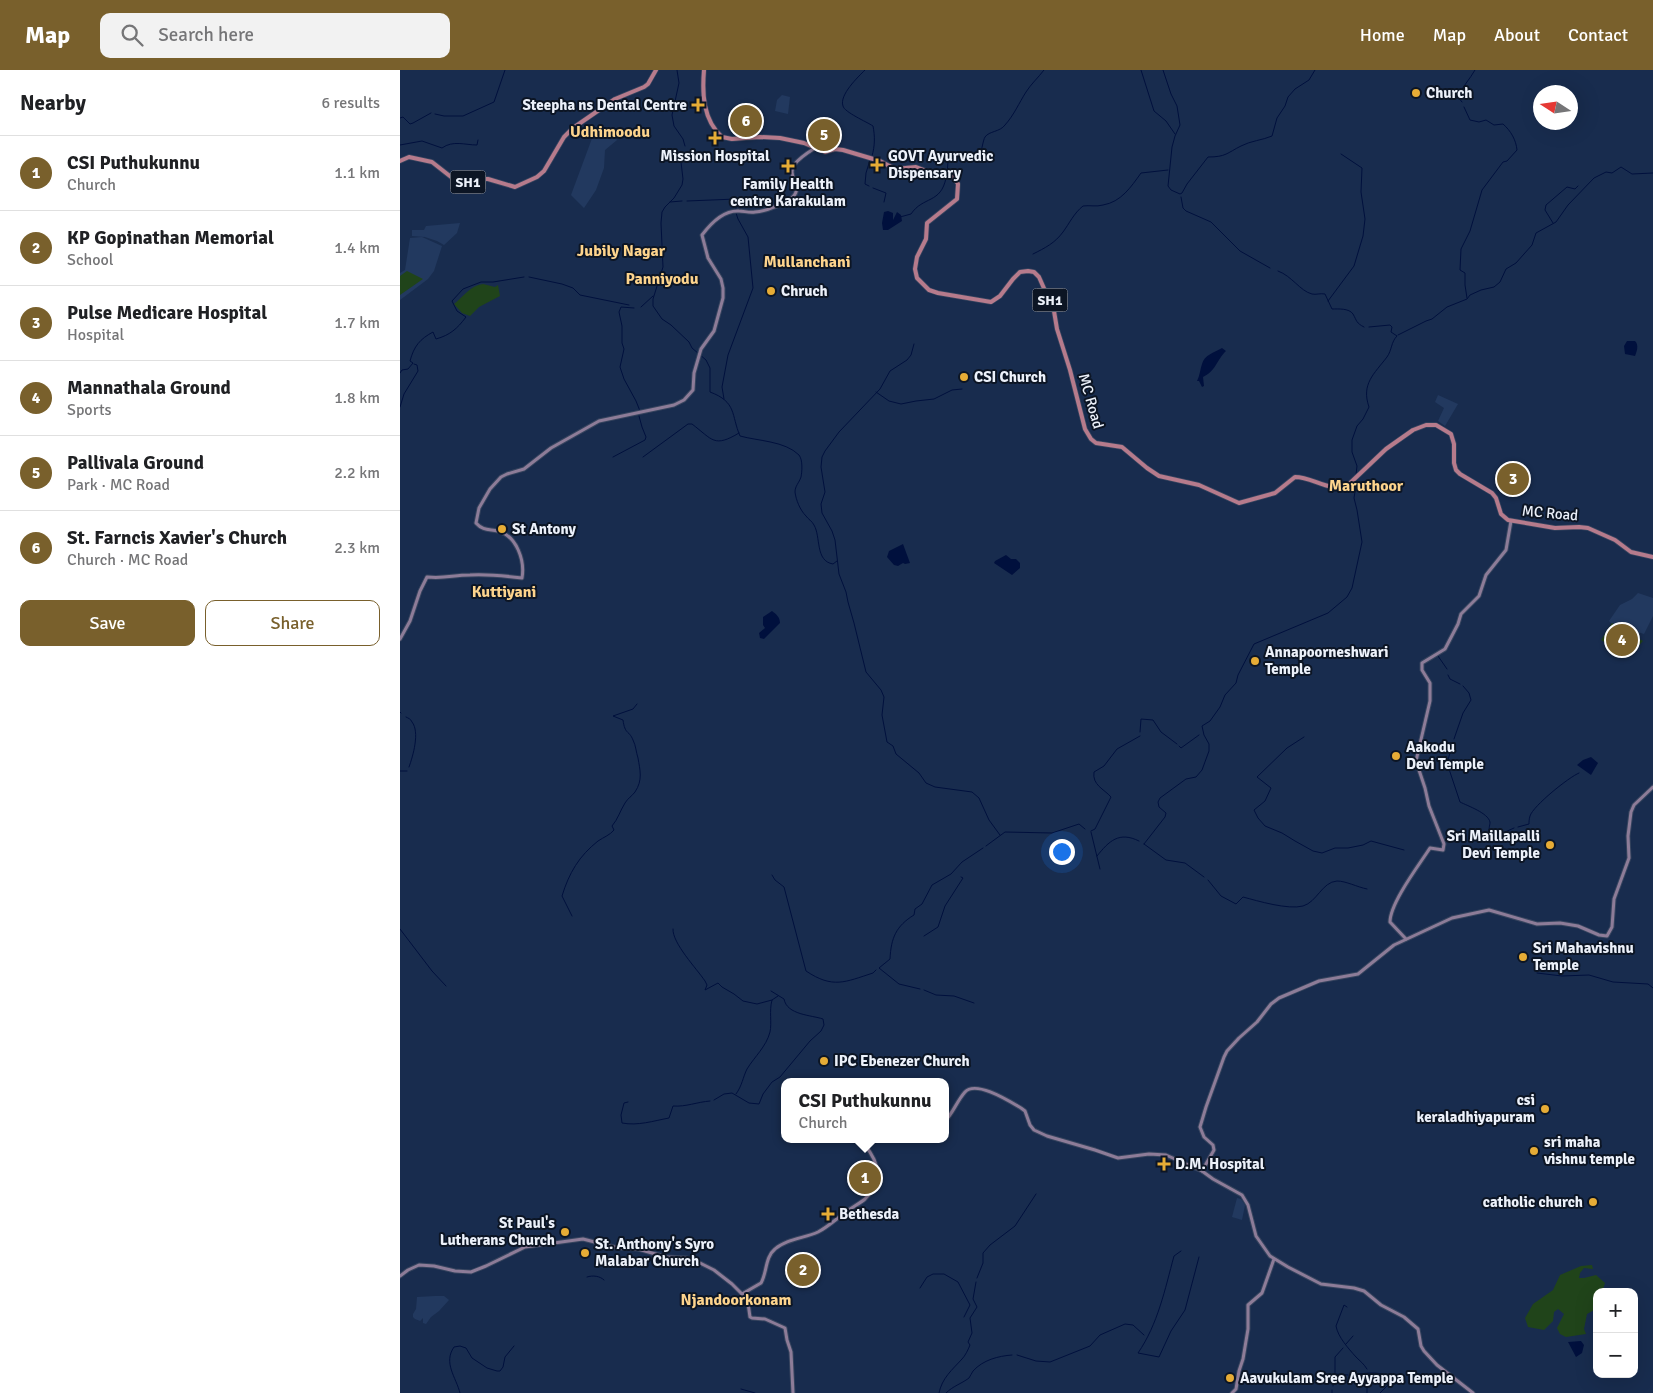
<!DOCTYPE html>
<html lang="en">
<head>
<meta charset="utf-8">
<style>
	:root { --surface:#fff; --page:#f2f2f2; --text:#202124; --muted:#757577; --line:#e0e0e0; --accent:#79602c }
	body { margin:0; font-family:Signika,sans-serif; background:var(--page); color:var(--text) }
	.controls { position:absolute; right:15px; bottom:15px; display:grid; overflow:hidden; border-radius:10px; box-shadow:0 5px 20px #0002 }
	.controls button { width:45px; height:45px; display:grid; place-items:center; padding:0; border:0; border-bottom:1px solid var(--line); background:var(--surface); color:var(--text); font:25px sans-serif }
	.compass { position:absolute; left:1133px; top:15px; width:45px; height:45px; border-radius:50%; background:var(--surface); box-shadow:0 5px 20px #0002; rotate:282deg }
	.you { position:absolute; left:661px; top:781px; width:18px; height:18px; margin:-12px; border:4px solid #fff; border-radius:50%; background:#1a73e8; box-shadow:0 0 0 8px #1a73e833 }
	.badge { display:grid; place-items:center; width:32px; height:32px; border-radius:50%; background:var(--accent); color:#fff; font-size:16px; font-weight:700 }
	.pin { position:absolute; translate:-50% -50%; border:2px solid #fff; box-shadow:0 1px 5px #0006 }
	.popup { position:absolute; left:381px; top:1008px; width:168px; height:65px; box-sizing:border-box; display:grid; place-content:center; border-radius:10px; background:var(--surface); filter:drop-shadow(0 1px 4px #0005); font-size:16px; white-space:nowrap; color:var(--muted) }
	.popup b { font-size:19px; color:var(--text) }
	.popup::after { content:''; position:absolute; left:50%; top:100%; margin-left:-10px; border:10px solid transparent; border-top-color:var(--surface) }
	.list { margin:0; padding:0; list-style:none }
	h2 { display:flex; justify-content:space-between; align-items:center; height:65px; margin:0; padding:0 20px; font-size:21px }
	h2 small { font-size:16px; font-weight:400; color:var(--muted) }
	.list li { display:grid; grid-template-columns:32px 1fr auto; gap:15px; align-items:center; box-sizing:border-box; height:75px; padding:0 20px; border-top:1px solid var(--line) }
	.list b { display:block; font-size:19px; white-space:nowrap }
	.list p { margin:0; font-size:16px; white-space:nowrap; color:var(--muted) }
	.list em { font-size:16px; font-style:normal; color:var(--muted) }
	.actions { display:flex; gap:10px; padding:15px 20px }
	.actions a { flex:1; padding:11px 0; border:1px solid var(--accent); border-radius:10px; text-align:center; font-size:18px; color:var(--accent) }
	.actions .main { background:var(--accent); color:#fff }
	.icon { flex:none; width:28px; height:28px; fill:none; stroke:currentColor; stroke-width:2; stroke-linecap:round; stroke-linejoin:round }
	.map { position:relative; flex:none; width:1253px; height:1323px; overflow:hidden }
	header { display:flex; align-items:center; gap:30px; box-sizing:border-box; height:70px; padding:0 25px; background:var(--accent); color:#fff }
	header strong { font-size:24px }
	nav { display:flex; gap:28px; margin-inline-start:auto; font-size:18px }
	.search { width:350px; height:45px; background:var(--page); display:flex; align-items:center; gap:12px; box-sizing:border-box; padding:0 18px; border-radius:10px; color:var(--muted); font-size:19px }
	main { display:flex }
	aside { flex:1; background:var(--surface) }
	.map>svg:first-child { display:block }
	.built { fill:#22395f }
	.green { fill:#20441a }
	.water { fill:#00103d }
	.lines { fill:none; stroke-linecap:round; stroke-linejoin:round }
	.stream { stroke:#00103d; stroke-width:1 }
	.secondary-casing { stroke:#36445e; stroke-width:5 }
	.primary-casing { stroke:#36445e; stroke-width:5.5 }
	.secondary { stroke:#8d7c98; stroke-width:3 }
	.primary { stroke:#b67b8c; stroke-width:4 }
	.poi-dot { fill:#e6ac36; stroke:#0c1524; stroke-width:2 }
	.labels { text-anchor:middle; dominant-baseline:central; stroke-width:4; stroke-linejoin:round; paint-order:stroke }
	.shield { fill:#0c1524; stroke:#a9afba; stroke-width:1 }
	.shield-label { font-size:14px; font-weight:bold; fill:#ecf1fa }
	.poi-label { font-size:15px; font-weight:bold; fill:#ecf1fa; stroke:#0c1524; text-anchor:start }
	.street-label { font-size:15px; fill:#ecf1fa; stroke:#0c1524 }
	.neighbourhood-label { font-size:16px; font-weight:bold; fill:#fdd48d; stroke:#0c1524 }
</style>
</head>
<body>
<header>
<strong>Map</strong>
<div class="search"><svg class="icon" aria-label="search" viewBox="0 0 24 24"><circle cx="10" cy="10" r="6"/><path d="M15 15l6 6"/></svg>Search here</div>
<nav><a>Home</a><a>Map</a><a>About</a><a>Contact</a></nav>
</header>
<main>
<aside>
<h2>Nearby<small>6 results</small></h2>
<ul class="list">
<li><span class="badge">1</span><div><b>CSI Puthukunnu</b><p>Church</p></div><em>1.1 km</em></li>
<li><span class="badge">2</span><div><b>KP Gopinathan Memorial</b><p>School</p></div><em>1.4 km</em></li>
<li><span class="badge">3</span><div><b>Pulse Medicare Hospital</b><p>Hospital</p></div><em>1.7 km</em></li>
<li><span class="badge">4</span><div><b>Mannathala Ground</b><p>Sports</p></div><em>1.8 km</em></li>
<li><span class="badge">5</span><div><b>Pallivala Ground</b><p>Park · MC Road</p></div><em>2.2 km</em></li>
<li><span class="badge">6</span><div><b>St. Farncis Xavier's Church</b><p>Church · MC Road</p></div><em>2.3 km</em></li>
</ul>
<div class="actions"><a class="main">Save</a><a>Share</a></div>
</aside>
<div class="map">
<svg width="1253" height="1323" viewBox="0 0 1253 1323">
	<rect width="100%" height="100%" fill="#182c4e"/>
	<g class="built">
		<path d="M382,25L390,27L388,44L375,41L377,30Z"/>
		<path d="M203,57L211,62L217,70L205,80L204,98L196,120L184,138L171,125L194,63Z"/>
		<path d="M60,153L57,163L44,175L37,171L25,167L12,166V160H24L26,156Z"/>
		<path d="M22,167L42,176L34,201L28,209L0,230V203L5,200L10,168Z"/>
		<path d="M1038,325L1058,334L1045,356L1038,351L1044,338L1035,332Z"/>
		<path d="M1238,523L1253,528V546L1244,564L1212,554L1209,551L1220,535L1232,529Z"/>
		<path d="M837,1128L841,1129L845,1135L842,1150L832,1147Z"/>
		<path d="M35,1226H44L49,1230L39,1241L31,1247L26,1254L23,1253V1248L20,1251L15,1249L13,1247V1244L16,1239L17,1227Z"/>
	</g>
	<g class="green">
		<path d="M7,201L23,209L0,225V206Z"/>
		<path d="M83,214L95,217L98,215L100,226L79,237L70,246L62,243L54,234C64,226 70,216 83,214Z"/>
		<path d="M1212,553L1243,571L1228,587L1201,570Z"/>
		<path d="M1192,1195L1193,1199L1184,1198L1180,1203L1179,1208H1184L1196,1205L1205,1213L1202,1222H1197L1196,1239L1187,1244L1184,1259L1186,1264L1166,1267L1160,1264L1157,1258L1164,1244L1158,1239L1154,1242L1153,1251L1144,1260L1128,1257L1125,1248L1133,1234L1153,1220L1160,1205L1181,1196Z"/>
	</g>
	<g class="water">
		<path d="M488,141L493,143V150L497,142L501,145L502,151L488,160H483L482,153L484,142Z"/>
		<path d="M1227,271H1235C1239,275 1237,281 1235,286L1225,284L1224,276Z"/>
		<path d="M822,278L826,281C816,291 816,301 803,307L804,316L802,317L799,311H797C800,305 800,300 802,294C804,285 815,282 822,278Z"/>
		<path d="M503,474L510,493L505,494L503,493L498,496L494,495L487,487L489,481Z"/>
		<path d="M606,485L611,489H616L620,493V498L612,505L594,493L595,491Z"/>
		<path d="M372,541C376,544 380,547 380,553L364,569L360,568L359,563L365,558L363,555V547Z"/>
		<path d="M1191,687L1198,693L1191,705L1177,695L1183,690Z"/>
		<path d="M1181,1271L1184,1275L1182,1283L1176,1287L1168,1272Z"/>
	</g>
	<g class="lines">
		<g class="stream">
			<path d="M277,0L279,13L272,45L274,56L283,69L285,76"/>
			<path d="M465,0C458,7 439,25 443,36C444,42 467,52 473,56C475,66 475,76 472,86"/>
			<path d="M741,0L754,41L766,51L775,64"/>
			<path d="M763,0L771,24L777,36L780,55L775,66L772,77L768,116L771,120L780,124L782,123L787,114L808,87C826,87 827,83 841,76C850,71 863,70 872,66L877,48L885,36L888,27L895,19L909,10L915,0"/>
			<path d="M1062,32L1058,27C1062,17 1070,9 1075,0"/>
			<path d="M1064,37L1070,50L1079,52L1086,50L1094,55L1103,54C1111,61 1116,70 1117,80L1107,91L1103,92L1082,120L1070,161L1061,179L1060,200L1065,203V215L1067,228"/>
			<path d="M35,44L44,46H63L94,32L105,0"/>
			<path d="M0,48L3,47L10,54L13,53L31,43"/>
			<path d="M0,75L22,71L42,78C53,70 65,75 77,75L78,70"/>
			<path d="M284,83L281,92L283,109L282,115L274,128L265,137L262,142L261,153L263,197L253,229V236L262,249L271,255L289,272L292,278L306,290L310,298V322C337,332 331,345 340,366C358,371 385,371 399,385C403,390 402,402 401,407C399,413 395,416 395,422C396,430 400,440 406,446C408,449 412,451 414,455C421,467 415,491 433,494L437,491"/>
			<path d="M565,88L570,90H579C581,84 583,70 585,67C589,61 600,62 605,55C614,45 619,33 626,22C631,14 638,8 644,0"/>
			<path d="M547,104L548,92L551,86L558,84L561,86"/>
			<path d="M469,116L465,114L466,103L470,90"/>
			<path d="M473,118L486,123L484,132"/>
			<path d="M781,127L783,138L786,141L811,152L840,181L870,198"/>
			<path d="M287,131L336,129V139"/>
			<path d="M270,132L282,131"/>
			<path d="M500,147L511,144C523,126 541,134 546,108"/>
			<path d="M1153,153L1145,140L1146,135L1167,117L1175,119L1178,116"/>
			<path d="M633,184C645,178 655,173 663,162C669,154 674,143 683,136C690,135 696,137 703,135C721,132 731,117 741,103L768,100"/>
			<path d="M878,201C892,206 900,221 912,224C916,225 920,223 925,224L932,239C938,239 949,238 953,244C957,251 956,253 964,257"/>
			<path d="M129,207L162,214L173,218L180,225L229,235"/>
			<path d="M928,231L954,196L963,166L965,149L961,122L962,98L941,84"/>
			<path d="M241,237L253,226"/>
			<path d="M234,238L221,237L219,242L222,256V273L224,279L220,297L224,309L236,331L240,341"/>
			<path d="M998,265L1026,251L1032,249L1047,237L1067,229L1070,225L1081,220L1094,217L1100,212L1106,199L1116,193L1132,175L1136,163L1156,152L1168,135L1194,108L1206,102L1212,103L1221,97L1232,104L1253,103"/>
			<path d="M514,274L511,285L507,290L490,301L480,319L439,362L425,381L422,387L421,397L425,422L421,434L422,443L432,461L435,470L439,504L446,522L448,532L454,553L466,602L481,620L484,627L482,645L487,672L493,676L496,684L519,703L526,713L535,717L572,722L579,728L589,750L600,765"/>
			<path d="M0,303L2,300L8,299L13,293L10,291C14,276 20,269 33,262L36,269C50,265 57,259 66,247L57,241L52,231L63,219L81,212H93L124,207"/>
			<path d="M476,322L489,331L501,334L516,331L534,329L552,320L562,319"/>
			<path d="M324,329L322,317L328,285L353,218L348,167L338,149L336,143"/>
			<path d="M0,337L4,324L18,301L17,295L14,294"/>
			<path d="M213,387L245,370L246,367L242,357L239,346"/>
			<path d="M243,387L288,354H292C313,370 314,378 339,363"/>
			<path d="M956,405L957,396L952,382V370L957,356L963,349L969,337C961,314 974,304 987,287C992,280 991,272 997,266L991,262L992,257L990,255L969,257"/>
			<path d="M1038,586L1047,599"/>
			<path d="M1048,605L1050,609L1060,614"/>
			<path d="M0,642L1,643"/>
			<path d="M6,647C8,648 11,649 12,652C20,662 13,686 9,697"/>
			<path d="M740,662L741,649L753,650L761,662L777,674"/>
			<path d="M904,667L887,678L857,707L871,718L865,731L854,740L858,748L865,756L882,763L895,771L913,781L922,783L935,778H948L963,775L971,771L1004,780"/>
			<path d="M1054,669L1063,643L1071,630L1069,623L1063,616"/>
			<path d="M1053,673L1047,693L1060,732C1068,736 1088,743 1090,752C1090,756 1088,759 1090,763"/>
			<path d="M779,676L781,678L799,665"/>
			<path d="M0,701H7"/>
			<path d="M1118,757L1129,754C1129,752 1129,749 1130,746C1133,736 1169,707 1179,703"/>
			<path d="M691,761L695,759L711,727C704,719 692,715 694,702L704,696L717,679L740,666"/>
			<path d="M691,762L700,799"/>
			<path d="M1094,767L1114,758"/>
			<path d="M744,774L765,747L766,743L759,737L758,732L760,728L786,709L796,707L802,700L809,681V674L804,665L802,656L810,651L820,637L825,625L836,613L838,605L854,574L928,543L947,527L952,518L962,472L957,440L954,428L957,409"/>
			<path d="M744,774L766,790L785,793L804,807"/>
			<path d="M586,776L605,762L652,763L679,754L685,759"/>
			<path d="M697,786C709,771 719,761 739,771"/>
			<path d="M372,805L375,810L384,817L406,901C433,919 445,912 473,903L476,900"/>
			<path d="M808,810L821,826L836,834L843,827C858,831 888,840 903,836C917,832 922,812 937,811C946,811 957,817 967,819"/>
			<path d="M172,846L162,826C169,803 179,786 198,771C204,767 210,765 214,760L212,756C218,749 220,741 225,733C228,728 232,726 235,722C243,710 240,700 238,688C236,682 236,676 233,670C229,660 225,665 223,650L213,646L233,639L237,634"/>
			<path d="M0,859L32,901L46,916"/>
			<path d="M273,859C272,873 297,899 305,911L307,915L305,920L318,913L322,917L334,924L343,931L357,934L372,930"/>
			<path d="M524,866L538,857L545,836L563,808L561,807"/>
			<path d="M1137,903L1162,906L1189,905L1213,912L1248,914L1253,918"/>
			<path d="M520,919L499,914L479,898L490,889C491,868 496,856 514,845L515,839L522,834L532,815L551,804L562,792L583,778"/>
			<path d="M524,920L536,925L554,926L574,933"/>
			<path d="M336,1024C342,1016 343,1007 347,999C355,986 366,977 370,962C372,953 369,941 372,930L378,926"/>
			<path d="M314,1030L324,1024L332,1023L349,1033L359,1034L363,1024L372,1012L380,1007L410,971L421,961L424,955L423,949C411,945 387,945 384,929L371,921"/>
			<path d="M228,1032L224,1033L221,1045L222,1053C238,1056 253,1051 269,1048L273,1036C286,1037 297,1032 310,1031"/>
			<path d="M781,1181L774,1186C765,1219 758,1254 738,1283L759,1287L771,1261L785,1240L799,1187"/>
			<path d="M187,1207C193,1205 200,1206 204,1210"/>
			<path d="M577,1208L583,1193V1183L590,1175L615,1156L636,1124"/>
			<path d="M520,1218L527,1207L533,1204H544L558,1212L570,1235L564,1247"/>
			<path d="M947,1237L944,1235L936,1256C938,1267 948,1278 956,1287C960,1291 964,1294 967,1299"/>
			<path d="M946,1274L953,1266"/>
			<path d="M617,1285L636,1291L650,1292L690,1276L700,1265L725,1254L733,1255L744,1265"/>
			<path d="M936,1304L948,1305"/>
			<path d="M950,1305C963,1304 978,1300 989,1307L988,1315L980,1323"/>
			<path d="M933,1316L935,1304V1287L943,1278"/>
			<path d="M341,1319L355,1323"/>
			<path d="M60,1323C56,1307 43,1293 54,1277L60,1276L66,1278L72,1288L87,1298L97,1301H100L103,1297L105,1287L114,1276"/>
			<path d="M539,1323C542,1308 552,1300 562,1289C565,1286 568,1280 570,1275L568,1272L572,1263L570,1248L577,1237L573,1229L576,1212"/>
			<path d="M546,1323C553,1316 561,1314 569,1308C570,1306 572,1303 573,1301C583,1290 598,1286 612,1285"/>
			<path d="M932,1323V1320"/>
			<path d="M967,1323V1304"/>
		</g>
		<defs>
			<g id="secondary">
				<path d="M0,569L10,551L20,521L27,507C45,509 53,505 70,505C87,504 106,506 122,508C125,491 117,466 98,461C89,459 83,461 76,453L79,438L90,419L101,407L107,404L124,399L151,378L199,351L274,335L284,330L293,320L294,303L301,279L314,261L323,228V218L321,209L308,188L302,165C311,153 324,140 339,141C344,141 349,143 355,142C367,141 380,135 390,129C406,119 386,107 394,95C399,88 407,83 415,78"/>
				<path d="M1006,869L990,852C990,833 1019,795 1030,778L1043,780L1044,774L1029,736L1025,718L1016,691L1030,631V613L1022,600V593L1045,579L1058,554L1061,544L1079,526L1086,505L1106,480L1111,451"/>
				<path d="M545,1051C553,1043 557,1031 565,1022C576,1010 609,1031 621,1038L625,1041L630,1055L634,1060L647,1066L695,1080L718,1088L749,1084L766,1085L802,1101L813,1109L842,1125L848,1135L856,1166L870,1186L888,1197L921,1214L954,1218L964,1221L981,1235L1004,1247L1018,1259L1021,1276L1024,1281L1037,1295L1073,1323"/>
				<path d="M497,1069H517"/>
				<path d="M802,1101L814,1080L813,1075L804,1067L800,1057L806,1037L824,987L827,981L839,968L857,952L871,934L879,928L919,911L958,904L994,875L1052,848L1089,840L1137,854L1160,853L1178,856L1199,865L1207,866L1212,857L1214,829L1229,788L1228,766L1231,742L1234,735L1253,717"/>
				<path d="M0,1206L8,1200L19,1195L34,1196L55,1201L71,1202L86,1196L125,1177L183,1169L218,1178L238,1179L266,1187L287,1188L296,1191L314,1200L332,1214L344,1226L348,1233L350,1247L352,1248L365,1249L385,1258L387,1270L391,1282L393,1323"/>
				<path d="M342,1224L361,1213C367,1203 365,1187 375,1179C386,1169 405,1168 418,1162C428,1157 436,1149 446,1142C452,1137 459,1134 465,1129C484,1111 479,1093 465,1075L466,1069"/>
				<path d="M832,1323L836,1319L839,1301L843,1289L848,1259V1235L862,1223L874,1189"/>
			</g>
			<g id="primary">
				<path d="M304,0C302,24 303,50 322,67L332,69L360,67L380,68L404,73L425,82L435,79L443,80L480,91L495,99L516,97L540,106L554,107L558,114L557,129L527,153L526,169L517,187L515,199L517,208L529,220L538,223L591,232L600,226L613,209L620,202L628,201L634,202L639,207L654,241L657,259L670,300L685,359L691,369L696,373L722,377L747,398L759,406L799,415L839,433L875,423L895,407C913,407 930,423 948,415L986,379L1013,360L1026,355H1036L1051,364L1054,374V393L1056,400L1060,404L1092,423L1096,428L1101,444L1108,450L1155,458L1179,457L1188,458L1215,470L1231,482L1253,487"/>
				<path d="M0,91L9,87L32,92L60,114L77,109H88L115,117L137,107L144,101L164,67L173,58L215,29L244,17L248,14L256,0"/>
			</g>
		</defs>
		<use href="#secondary" class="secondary-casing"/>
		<use href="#primary" class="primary-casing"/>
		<use href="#secondary" class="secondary"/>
		<use href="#primary" class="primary"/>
	</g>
	<g class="poi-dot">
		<circle cx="1016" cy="23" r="5"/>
		<path d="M295.5 27.5h5v5h5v5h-5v5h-5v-5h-5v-5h5z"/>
		<path d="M312.5 60.5h5v5h5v5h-5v5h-5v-5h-5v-5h5z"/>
		<path d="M474.5 87.5h5v5h5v5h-5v5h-5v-5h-5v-5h5z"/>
		<path d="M385.5 88.5h5v5h5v5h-5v5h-5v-5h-5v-5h5z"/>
		<circle cx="371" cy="221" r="5"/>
		<circle cx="564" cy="307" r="5"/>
		<circle cx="102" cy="459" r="5"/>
		<circle cx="855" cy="591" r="5"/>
		<circle cx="996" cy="686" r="5"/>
		<circle cx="1150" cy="775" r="5"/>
		<circle cx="1123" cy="887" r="5"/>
		<circle cx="424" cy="991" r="5"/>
		<circle cx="1145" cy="1039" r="5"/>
		<circle cx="1134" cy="1081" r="5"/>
		<path d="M761.5 1086.5h5v5h5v5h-5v5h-5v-5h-5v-5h5z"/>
		<circle cx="1193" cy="1132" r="5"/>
		<path d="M425.5 1136.5h5v5h5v5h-5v5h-5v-5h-5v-5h5z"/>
		<circle cx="165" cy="1162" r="5"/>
		<circle cx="185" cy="1183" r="5"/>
		<circle cx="830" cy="1308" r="5"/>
	</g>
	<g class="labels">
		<g class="shield">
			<rect x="50.5" y="100.5" width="35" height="23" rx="4"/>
			<rect x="632.5" y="218.5" width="35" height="23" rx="4"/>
		</g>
		<g class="shield-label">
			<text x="68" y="112">SH1</text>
			<text x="650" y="230">SH1</text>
		</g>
		<g class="poi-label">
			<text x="1026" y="23">Church</text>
			<text x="287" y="35" text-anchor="end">Steepha ns Dental Centre</text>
			<text x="315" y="86" text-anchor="middle">Mission Hospital</text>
			<text x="488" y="86">GOVT Ayurvedic<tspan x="488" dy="17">Dispensary</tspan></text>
			<text x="388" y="114" text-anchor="middle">Family Health<tspan x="388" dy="17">centre Karakulam</tspan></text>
			<text x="381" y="221">Chruch</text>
			<text x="574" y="307">CSI Church</text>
			<text x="112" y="459">St Antony</text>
			<text x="865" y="582">Annapoorneshwari<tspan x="865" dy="17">Temple</tspan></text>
			<text x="1006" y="677">Aakodu<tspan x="1006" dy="17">Devi Temple</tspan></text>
			<text x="1140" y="766" text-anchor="end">Sri Maillapalli<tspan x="1140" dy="17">Devi Temple</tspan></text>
			<text x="1133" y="878">Sri Mahavishnu<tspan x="1133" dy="17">Temple</tspan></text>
			<text x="434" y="991">IPC Ebenezer Church</text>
			<text x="1135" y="1030" text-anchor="end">csi<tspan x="1135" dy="17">keraladhiyapuram</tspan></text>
			<text x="1144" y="1072">sri maha<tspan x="1144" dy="17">vishnu temple</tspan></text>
			<text x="775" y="1094">D.M. Hospital</text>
			<text x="1183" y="1132" text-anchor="end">catholic church</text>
			<text x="439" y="1144">Bethesda</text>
			<text x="155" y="1153" text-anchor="end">St Paul's<tspan x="155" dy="17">Lutherans Church</tspan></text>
			<text x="195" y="1174">St. Anthony's Syro<tspan x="195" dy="17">Malabar Church</tspan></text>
			<text x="840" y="1308">Aavukulam Sree Ayyappa Temple</text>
		</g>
		<g class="street-label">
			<text transform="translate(691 331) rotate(74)">MC Road</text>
			<text transform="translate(1150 443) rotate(5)">MC Road</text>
		</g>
		<g class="neighbourhood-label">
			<text x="210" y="62">Udhimoodu</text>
			<text x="221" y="181">Jubily Nagar</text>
			<text x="407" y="192">Mullanchani</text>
			<text x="262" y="209">Panniyodu</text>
			<text x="966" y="416">Maruthoor</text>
			<text x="104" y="522">Kuttiyani</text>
			<text x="336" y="1230">Njandoorkonam</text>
		</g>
	</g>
</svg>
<div class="controls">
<button>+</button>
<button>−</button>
</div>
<svg class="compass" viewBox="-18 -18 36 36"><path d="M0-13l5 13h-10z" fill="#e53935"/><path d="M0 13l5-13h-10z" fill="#757577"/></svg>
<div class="you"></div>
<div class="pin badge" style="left:465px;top:1108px">1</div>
<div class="popup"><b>CSI Puthukunnu</b>Church</div>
<div class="pin badge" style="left:403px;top:1200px">2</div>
<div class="pin badge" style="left:1113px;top:409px">3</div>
<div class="pin badge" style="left:1222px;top:570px">4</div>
<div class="pin badge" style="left:424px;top:65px">5</div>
<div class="pin badge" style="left:346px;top:51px">6</div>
</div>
</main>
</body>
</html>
